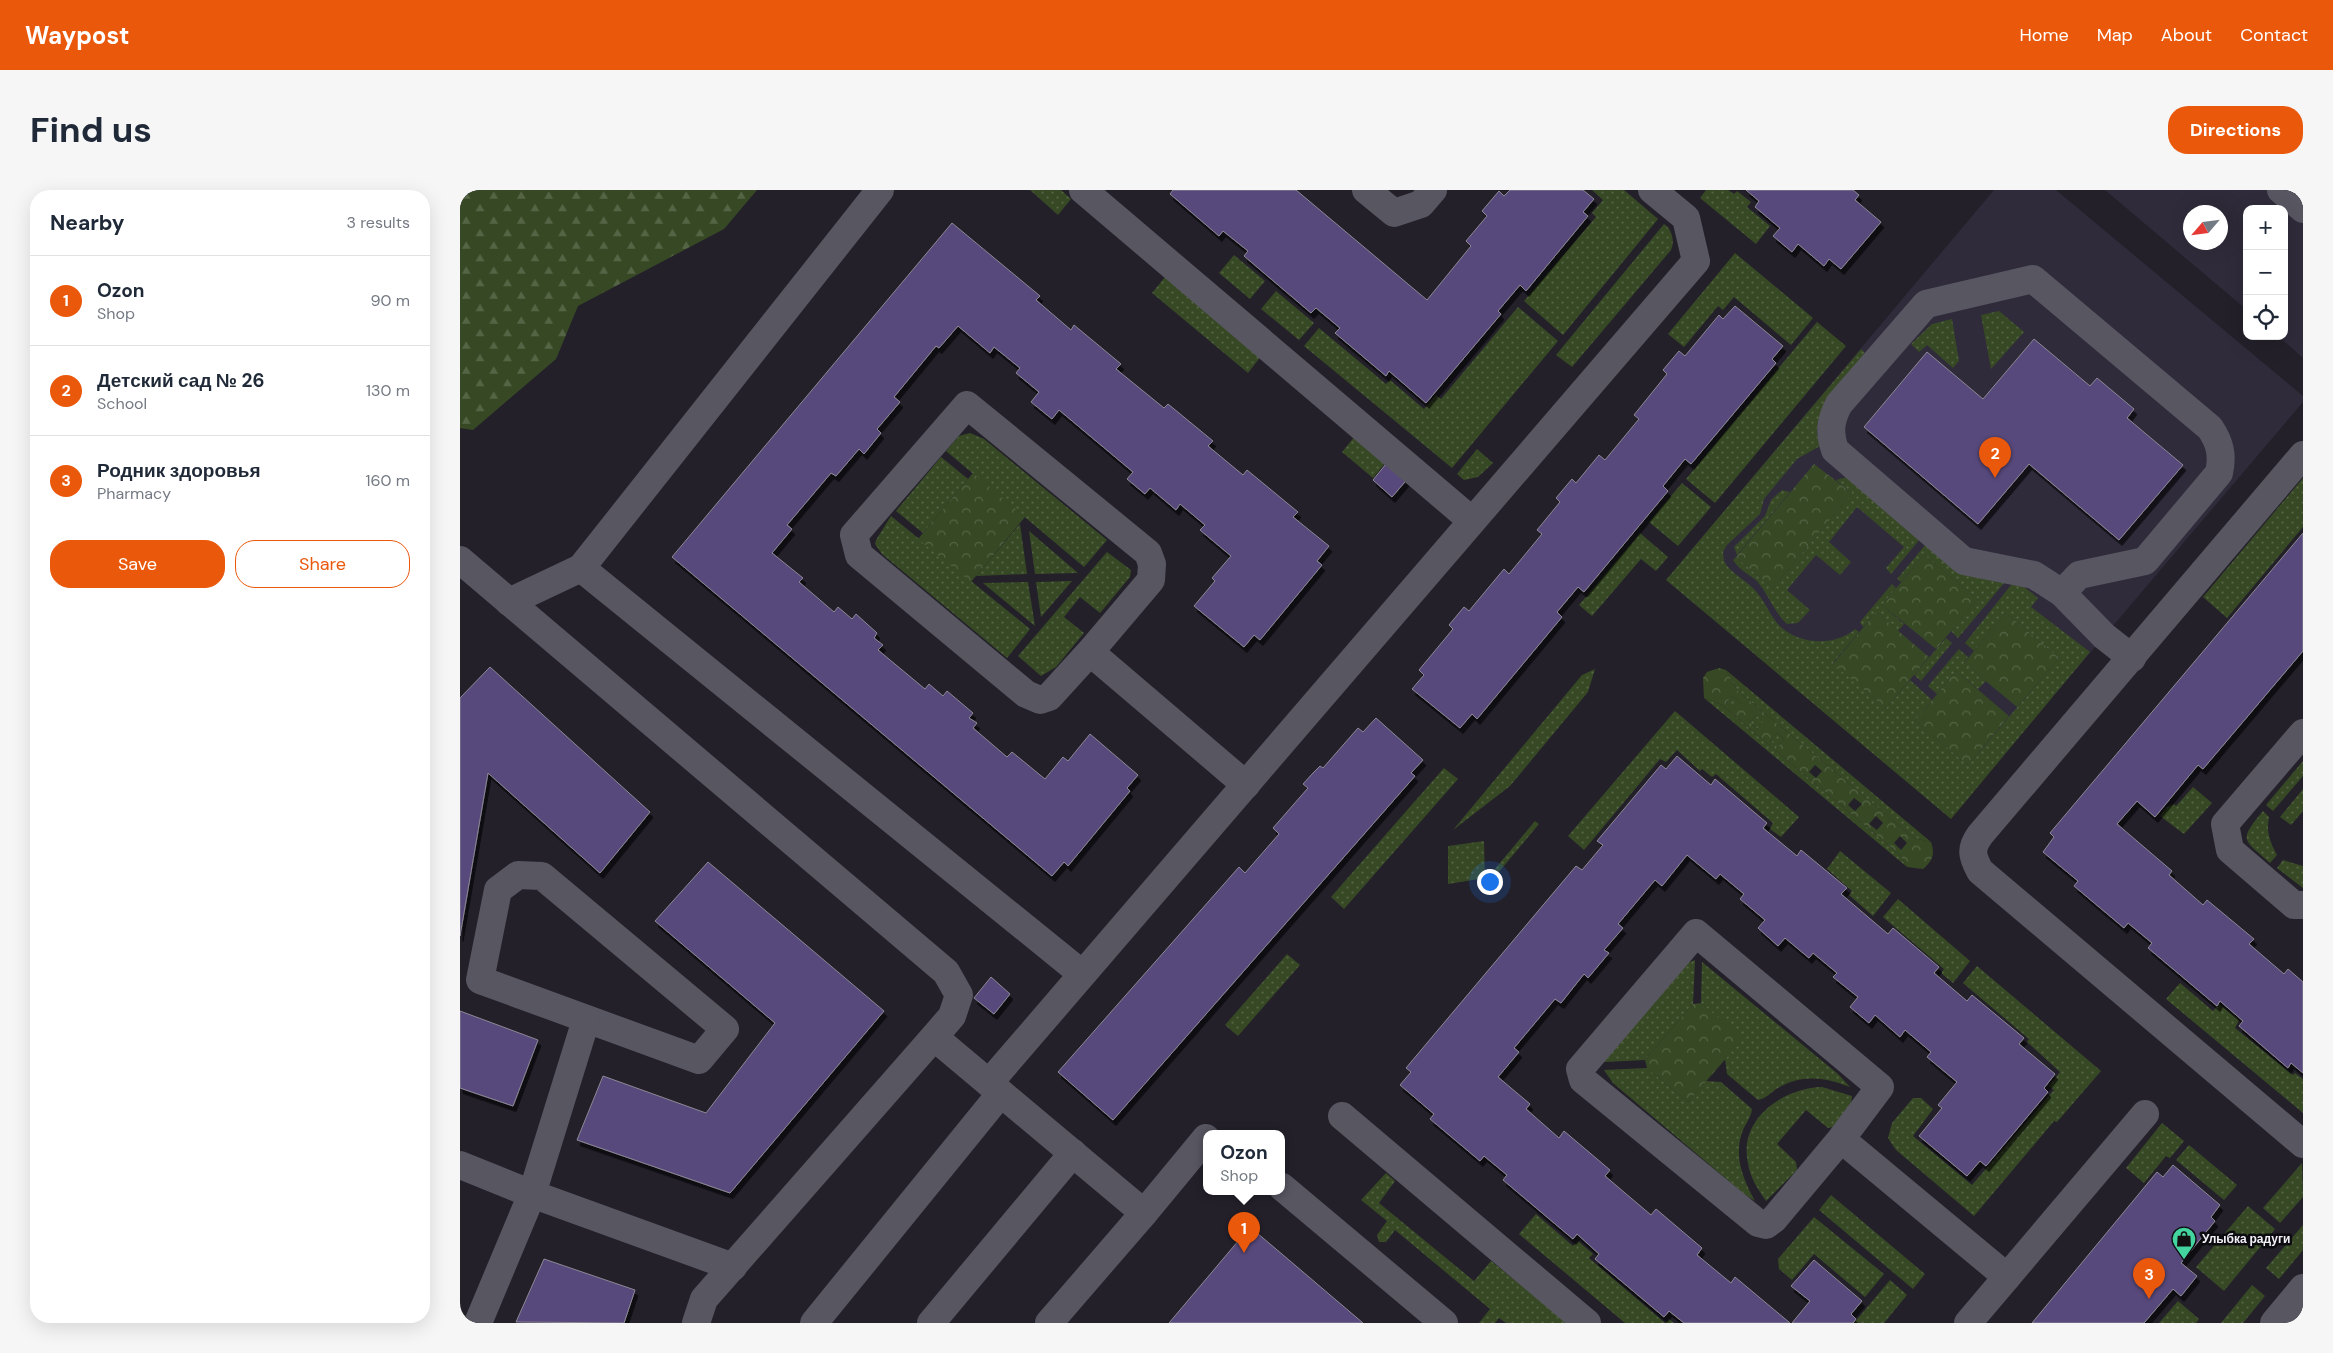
<!DOCTYPE html>
<html lang="en">
<head>
<meta charset="utf-8">
<style>
	:root { --surface:#fff; --page:#f6f6f7; --text:#1f2937; --muted:#747a83; --line:#e0e1e3; --accent:#ea580c }
	body { margin:0; font-family:"DM Sans",sans-serif; background:var(--page); color:var(--text) }
	.controls { position:absolute; right:15px; top:15px; display:grid; overflow:hidden; border-radius:10px; box-shadow:0 5px 20px #0002 }
	.controls button { width:45px; height:45px; display:grid; place-items:center; padding:0; border:0; border-bottom:1px solid var(--line); background:var(--surface); color:var(--text); font:25px sans-serif }
	.compass { position:absolute; left:1723px; top:15px; width:45px; height:45px; border-radius:50%; background:var(--surface); box-shadow:0 5px 20px #0002; rotate:242deg }
	.you { position:absolute; left:1029px; top:691px; width:18px; height:18px; margin:-12px; border:4px solid #fff; border-radius:50%; background:#1a73e8; box-shadow:0 0 0 8px #1a73e833 }
	.badge { display:grid; place-items:center; width:32px; height:32px; border-radius:50%; background:var(--accent); color:#fff; font-size:16px; font-weight:700 }
	.pin { position:absolute; translate:-50% -41px; filter:drop-shadow(0 1px 2px #0008) }
	.pin::after { content:''; position:absolute; top:26px; width:18px; height:15px; background:inherit; clip-path:polygon(0 0,100% 0,50% 100%) }
	.popup { position:absolute; left:743px; top:940px; width:82px; height:65px; box-sizing:border-box; display:grid; place-content:center; border-radius:10px; background:var(--surface); filter:drop-shadow(0 1px 4px #0005); font-size:16px; white-space:nowrap; color:var(--muted) }
	.popup b { font-size:19px; color:var(--text) }
	.popup::after { content:''; position:absolute; left:50%; top:100%; margin-left:-10px; border:10px solid transparent; border-top-color:var(--surface) }
	.list { margin:0; padding:0; list-style:none }
	h2 { display:flex; justify-content:space-between; align-items:center; height:65px; margin:0; padding:0 20px; font-size:21px }
	h2 small { font-size:16px; font-weight:400; color:var(--muted) }
	.list li { display:grid; grid-template-columns:32px 1fr auto; gap:15px; align-items:center; box-sizing:border-box; height:90px; padding:0 20px; border-top:1px solid var(--line) }
	.list b { display:block; font-size:19px; white-space:nowrap }
	.list p { margin:0; font-size:16px; white-space:nowrap; color:var(--muted) }
	.list em { font-size:16px; font-style:normal; color:var(--muted) }
	.actions { display:flex; gap:10px; padding:15px 20px }
	.actions a { flex:1; padding:11px 0; border:1px solid var(--accent); border-radius:20px; text-align:center; font-size:18px; color:var(--accent) }
	.actions .main { background:var(--accent); color:#fff }
	.icon { flex:none; width:28px; height:28px; fill:none; stroke:currentColor; stroke-width:2; stroke-linecap:round; stroke-linejoin:round }
	.map { position:relative; flex:none; width:1843px; height:1133px; overflow:hidden; border-radius:20px }
	header { display:flex; align-items:center; gap:30px; box-sizing:border-box; height:70px; padding:0 25px; background:var(--accent); color:#fff }
	header strong { font-size:24px }
	nav { display:flex; gap:28px; margin-inline-start:auto; font-size:18px }
	.intro { display:flex; align-items:center; justify-content:space-between; box-sizing:border-box; height:120px; padding:0 30px }
	h1 { margin:0; font-size:35px }
	.button { padding:12px 22px; border-radius:20px; background:var(--accent); color:#fff; font-size:18px; font-weight:700 }
	main { display:flex; gap:30px; padding:0 30px }
	aside { flex:1; background:var(--surface); border-radius:20px; box-shadow:0 5px 20px #0002 }
	.map>svg:first-child { display:block }
	.built { fill:#2f2b3a; fill-rule:evenodd }
	.grass { fill:url(#grass-dots) }
	.forest { fill:url(#forest-firs) }
	.park { fill:url(#park-crowns); fill-rule:evenodd }
	.building { fill:#58487b; stroke:#8c8995; filter:url(#shadow) }
	.lines { fill:none; stroke-linecap:round; stroke-linejoin:round }
	.minor { stroke:#585661; stroke-width:28 }
	.labels { text-anchor:middle; dominant-baseline:central; stroke-width:5; stroke-linejoin:round; paint-order:stroke }
	.poi-label { font-size:12px; font-weight:bold; fill:#f3f1f8; stroke:#0c0b0f; text-anchor:start }
</style>
</head>
<body>
<header>
<strong>Waypost</strong>
<nav><a>Home</a><a>Map</a><a>About</a><a>Contact</a></nav>
</header>
<div class="intro"><h1>Find us</h1><a class="button">Directions</a></div>
<main>
<aside>
<h2>Nearby<small>3 results</small></h2>
<ul class="list">
<li><span class="badge">1</span><div><b>Ozon</b><p>Shop</p></div><em>90 m</em></li>
<li><span class="badge">2</span><div><b>Детский сад № 26</b><p>School</p></div><em>130 m</em></li>
<li><span class="badge">3</span><div><b>Родник здоровья</b><p>Pharmacy</p></div><em>160 m</em></li>
</ul>
<div class="actions"><a class="main">Save</a><a>Share</a></div>
</aside>
<div class="map">
<svg width="1843" height="1133" viewBox="0 0 1843 1133">
	<defs>
		<pattern id="grass-dots" width="8" height="8" patternUnits="userSpaceOnUse" patternTransform="scale(1.25)"><rect width="8" height="8" fill="#374924"/><path d="M2 2h.1M6 6h.1" fill="none" stroke="#546445" stroke-width="1.8" stroke-linecap="round"/></pattern>
		<pattern id="forest-firs" width="22" height="20" patternUnits="userSpaceOnUse" patternTransform="scale(1.25)"><rect width="22" height="20" fill="#374924"/><path d="M5 1l3.5 6h-7zM16 11l3.5 6h-7z" fill="#546445"/></pattern>
		<pattern id="park-crowns" width="20" height="18" patternUnits="userSpaceOnUse" patternTransform="scale(1.25)"><rect width="20" height="18" fill="#374924"/><path d="M2 6a3 3 0 1 1 6 0M12 15a3 3 0 1 1 6 0" fill="none" stroke="#546445"/></pattern>
		<filter id="shadow"><feDropShadow dx="3" dy="5.5" stdDeviation="0" flood-color="#0009"/></filter>
	</defs>
	<rect width="100%" height="100%" fill="#23202a"/>
	<g class="built">
		<path d="M1534,0H1596L1843,206V212L1512,602L1228,364Z"/>
		<path d="M1645,0H1843V168L1818,146H1824V19H1787V120ZM1730,22H1760V52H1730Z"/>
	</g>
	<g class="grass">
		<path d="M570,0H601L611,9L598,25Z"/>
		<path d="M1132,0H1164L1198,29L1103,145L1064,111L1136,27L1132,23L1143,10Z"/>
		<path d="M1246,0H1268L1274,4L1277,1L1291,12L1287,17L1310,36L1296,54L1240,8Z"/>
		<path d="M1204,34C1212,39 1215,52 1211,60L1112,177L1096,165Z"/>
		<path d="M1275,63L1353,128L1331,155L1274,107L1263,120L1258,116L1224,157L1208,144Z"/>
		<path d="M774,65L805,91L790,109L759,83Z"/>
		<path d="M710,81L805,161L788,183L692,103Z"/>
		<path d="M816,101L854,133L839,150L801,119Z"/>
		<path d="M1058,117L1098,151L992,278L844,156L859,138L926,194L930,190L964,219L976,205L981,209Z"/>
		<path d="M1539,121L1564,142L1531,179L1521,125Z"/>
		<path d="M1492,129L1499,171L1493,178L1467,155L1459,162L1451,154L1472,134Z"/>
		<path d="M1357,132L1386,156L1255,313L1226,289Z"/>
		<path d="M1401,159L1406,164L1358,233L1357,244L1360,256L1337,269L1304,309L1300,324L1266,356L1263,362L1264,371C1270,383 1286,390 1295,400C1304,410 1309,423 1317,433C1335,454 1374,458 1395,439L1399,442L1373,473L1426,518L1450,490L1472,510L1455,531L1508,575L1599,468L1546,423L1514,461L1505,453L1555,390L1578,408L1571,417L1630,462L1491,629L1206,390Z"/>
		<path d="M900,240L931,266L913,288L882,262Z"/>
		<path d="M510,243L524,249L647,350L624,377L486,261L499,246Z"/>
		<path d="M1017,259L1033,273L1018,287L1004,290L997,284Z"/>
		<path d="M481,267L508,289L463,343L436,321Z"/>
		<path d="M1387,287L1460,349L1431,384L1426,378L1444,357L1397,317L1369,352L1391,372L1380,385L1356,365L1327,400L1350,420L1338,433L1327,434C1316,425 1308,404 1297,391C1289,384 1279,380 1273,370L1276,367L1313,398L1392,303L1376,290Z"/>
		<path d="M1843,288V337L1767,428L1743,407Z"/>
		<path d="M1222,293L1251,317L1218,356L1189,332Z"/>
		<path d="M1322,300L1330,302L1277,365L1274,357L1305,326L1311,310Z"/>
		<path d="M431,326L570,439L547,468L422,364L415,354L416,350Z"/>
		<path d="M560,334L567,384L516,386Z"/>
		<path d="M569,341L618,383L575,384Z"/>
		<path d="M1180,343L1208,367L1196,381L1181,369L1132,426L1119,415Z"/>
		<path d="M1466,354L1545,392L1498,448L1491,441L1518,409L1464,365L1441,392L1437,389Z"/>
		<path d="M647,362L671,380L670,387L640,423L620,407L604,427L624,443L596,477L581,486L558,466Z"/>
		<path d="M612,391L581,427L576,392Z"/>
		<path d="M568,392L575,436L523,393Z"/>
		<path d="M1432,394L1436,398L1422,415L1444,434L1438,441L1416,422L1403,437L1400,432Z"/>
		<path d="M1486,448L1492,453L1461,491L1454,485Z"/>
		<path d="M1499,459L1508,467L1504,473L1526,491L1518,499L1496,481L1477,504L1468,496Z"/>
		<path d="M1135,479L1128,502L1050,596L993,640L1122,485Z"/>
		<path d="M1266,480L1471,652L1454,648L1277,500Z"/>
		<path d="M1272,506L1280,512L1274,520L1266,513Z"/>
		<path d="M1244,508L1262,515L1440,665L1447,677Z"/>
		<path d="M1215,521L1339,627L1321,647L1310,639L1313,633L1256,584L1252,587L1242,579L1240,581L1217,560L1206,572L1200,569L1124,660L1108,646Z"/>
		<path d="M1296,525L1304,531L1297,539L1290,532Z"/>
		<path d="M1317,543L1324,549L1318,557L1310,551Z"/>
		<path d="M1843,571V586L1813,621L1806,615Z"/>
		<path d="M984,578L998,589L884,719L871,707Z"/>
		<path d="M1733,597L1752,613L1724,644L1700,626L1707,617L1714,614L1716,616Z"/>
		<path d="M1843,599V621L1831,635L1820,627Z"/>
		<path d="M1803,621L1809,627C1806,642 1810,652 1817,665L1810,673C1783,649 1778,651 1803,621Z"/>
		<path d="M1075,631L1079,634L1038,683L1034,680Z"/>
		<path d="M1024,651L1025,688L988,694V656Z"/>
		<path d="M1380,661L1431,703L1413,726L1389,705L1392,701L1367,679Z"/>
		<path d="M1823,670L1843,676V698L1817,678Z"/>
		<path d="M1438,709L1510,771L1493,793L1481,783L1484,779L1423,727Z"/>
		<path d="M827,764L840,775L778,846L765,835Z"/>
		<path d="M1235,770L1233,814L1185,870L1144,872L1225,774Z"/>
		<path d="M1242,772L1378,884L1390,897C1365,887 1341,884 1318,898C1311,902 1306,909 1298,910L1267,884L1265,869L1282,849L1241,813Z"/>
		<path d="M1517,776L1641,881L1597,932L1594,931L1514,1026L1436,960L1428,948L1432,933L1453,908H1461L1473,919L1453,946L1512,995L1594,900L1589,896L1600,882L1567,852L1569,849L1503,793Z"/>
		<path d="M1720,793L1753,821L1759,814L1779,830L1775,838L1833,885L1835,883L1843,889V923L1706,809Z"/>
		<path d="M1187,878L1228,912L1246,891L1261,892L1292,919C1291,927 1286,933 1283,940C1273,965 1283,989 1295,1011L1284,1004L1153,893L1144,880Z"/>
		<path d="M1362,897L1392,906L1391,914L1373,937L1368,938L1346,920L1317,954L1336,972L1337,980L1306,1011C1298,999 1290,988 1288,973C1278,929 1323,898 1362,897Z"/>
		<path d="M1702,933L1724,951L1710,968L1706,966L1684,993L1666,978Z"/>
		<path d="M1729,955L1777,995L1764,1010L1716,970Z"/>
		<path d="M1842,973L1843,1007L1820,1033L1803,1018Z"/>
		<path d="M926,983L935,991L919,1013L1014,1091L1031,1071L1108,1133H1046L1039,1128L1035,1133H1019L1030,1119L935,1040L926,1052H919L917,1045L927,1031L901,1010Z"/>
		<path d="M1371,1005L1465,1084L1453,1099L1359,1020Z"/>
		<path d="M1788,1016L1815,1039L1764,1101L1736,1077Z"/>
		<path d="M1076,1024L1113,1056L1118,1051L1133,1064L1129,1068L1205,1133L1209,1129L1214,1133H1165L1059,1044Z"/>
		<path d="M1354,1027L1424,1084L1405,1107L1354,1064L1332,1090L1319,1079L1318,1069Z"/>
		<path d="M1843,1035V1060L1819,1089L1806,1078Z"/>
		<path d="M1430,1090L1447,1105L1424,1133H1394Z"/>
		<path d="M1792,1095L1805,1106L1783,1133H1761Z"/>
		<path d="M1718,1111L1739,1129L1736,1133H1699Z"/>
	</g>
	<path class="forest" d="M0,0H297L264,39L118,116L96,169L13,240L0,238Z"/>
	<g class="park">
		<path d="M1354,274L1392,303L1313,398L1276,367Z"/>
		<path d="M513,283L565,327L511,392L458,349Z"/>
		<path d="M1464,365L1518,409L1476,459L1422,415Z"/>
		<path d="M1416,422L1469,467L1426,518L1373,474Z"/>
		<path d="M1546,423L1599,468L1557,517L1504,473Z"/>
		<path d="M1259,478L1266,480L1277,500L1454,648L1471,652C1475,664 1473,671 1463,679L1447,677L1440,665L1262,515L1244,508L1243,488L1247,482ZM1272,506L1280,512L1274,519L1266,513ZM1296,525L1303,531L1297,539L1290,532ZM1317,543L1324,549L1318,557L1310,551ZM1355,575L1362,581L1356,588L1349,582ZM1394,608L1402,614L1395,621L1388,615ZM1416,626L1423,633L1417,640L1409,634ZM1440,646L1447,653L1441,660L1434,653Z"/>
		<path d="M1496,481L1549,526L1508,575L1455,531Z"/>
		<path d="M1241,813L1283,849L1228,912L1187,878L1185,870L1233,814Z"/>
	</g>
	<g class="building">
		<path d="M713,0H836L967,110L1011,56L1006,51L1027,26L1022,21L1039,1L1044,6L1050,0H1123L1134,9L1123,22L1128,26L1066,101L1060,95L1038,121L1041,124L966,213L929,181L926,186L875,143L880,138L856,118L851,123L784,66L788,61L763,41L759,46L710,4Z"/>
		<path d="M1286,0H1393L1399,5L1395,10L1421,32L1381,79L1369,69L1364,76L1338,54L1332,62L1313,46L1320,38L1295,17L1299,11Z"/>
		<path d="M492,33L580,106L576,110L611,140L614,135L661,174L656,179L704,218L708,214L753,251L748,256L783,285L787,280L838,322L833,327L869,356L857,371L862,375L800,450L794,445L784,457L734,416L755,391L752,388L771,366L740,340L745,335L720,314L716,320L690,298L685,304L667,289L673,282L599,220L592,229L571,212L579,202L556,183L560,178L534,157L530,163L498,136L479,158L476,156L434,207L440,212L417,239L421,243L404,264L399,259L376,286L371,283L327,335L332,339L312,363L343,388L339,392L374,422L378,417L392,429L396,424L417,443L414,448L423,455L418,460L465,499L469,494L483,506L487,501L513,523L509,528L517,533L513,538L547,567L552,562L585,589L603,567L608,571L630,544L678,585L667,598L670,601L608,676L604,672L592,686L212,367Z"/>
		<path d="M1275,116L1323,156L1312,169L1316,173L1231,274L1225,269L1203,296L1208,301L1124,402L1118,397L1097,422L1102,427L1017,529L1012,524L1000,538L952,499L964,485L959,480L993,439L989,435L1004,417L1009,421L1044,379L1049,384L1082,344L1077,340L1100,312L1096,308L1112,289L1116,293L1139,265L1145,270L1179,229L1174,225L1207,184L1203,180L1219,161L1225,166L1259,125L1263,129Z"/>
		<path d="M1574,149L1630,196L1637,188L1674,219L1667,228L1723,275L1659,350L1569,274L1518,334L1404,237L1467,162L1523,209Z"/>
		<path d="M930,269L950,286L932,307L913,290Z"/>
		<path d="M1843,343V461L1743,579L1738,575L1695,627L1677,611L1657,634L1712,681L1709,685L1743,715L1747,710L1794,749L1789,754L1824,784L1828,779L1843,792V883L1831,873L1828,878L1779,836L1783,831L1760,811L1757,816L1688,758L1692,753L1668,733L1664,738L1614,696L1618,691L1583,662L1594,647L1590,643Z"/>
		<path d="M30,477L190,622L140,683L28,583L0,746V508Z"/>
		<path d="M916,528L963,570L951,583L955,586L653,930L598,882L779,677L785,683L819,644L813,638L848,598L843,594L853,583L860,576L863,578L898,538L903,542Z"/>
		<path d="M1217,566L1251,595L1255,589L1307,633L1303,638L1337,666L1341,660L1387,698L1381,704L1428,744L1433,738L1479,777L1474,783L1507,811L1512,805L1564,848L1559,854L1595,884L1584,898L1588,902L1526,976L1520,971L1507,986L1459,946L1482,918L1478,915L1497,892L1467,867L1471,862L1445,840L1440,847L1415,825L1409,833L1390,817L1398,807L1373,787L1377,783L1353,763L1349,768L1325,748L1318,756L1298,738L1305,730L1280,709L1284,704L1260,684L1256,689L1227,665L1202,696L1195,690L1158,734L1163,738L1144,760L1149,763L1128,788L1124,784L1101,813L1095,809L1054,858L1059,862L1038,887L1070,914L1066,919L1099,948L1104,941L1150,980L1145,986L1191,1025L1196,1019L1242,1058L1237,1065L1271,1093L1275,1087L1330,1133H1224L1209,1121L1204,1127L1135,1069L1139,1064L1117,1044L1113,1049L1043,990L1047,985L1024,966L1020,971L970,929L974,924L940,895L951,882L946,878L1116,676L1122,680L1143,655L1137,651L1201,575L1206,579Z"/>
		<path d="M248,672L424,821L270,1003L117,950L143,886L246,923L315,833L195,731Z"/>
		<path d="M531,787L550,804L534,824L514,808Z"/>
		<path d="M0,821L78,850L53,916L0,898Z"/>
		<path d="M1713,975L1760,1015L1751,1027L1755,1031L1721,1073L1737,1086L1721,1106L1713,1099L1684,1133H1572L1697,982L1703,987Z"/>
		<path d="M790,1037L836,1076L903,1133H709Z"/>
		<path d="M84,1069L175,1100L164,1133L56,1132Z"/>
		<path d="M1354,1070L1402,1111L1391,1124L1396,1129L1393,1133H1332L1350,1111L1331,1096Z"/>
	</g>
	<g class="lines">
		<g class="minor">
			<path d="M623,0L1011,330"/>
			<path d="M906,0L934,23L961,14L973,0"/>
			<path d="M1821,0L1843,19"/>
			<path d="M1843,265L1520,645C1510,659 1512,666 1520,681L1843,954"/>
			<path d="M0,370L486,782L499,805L492,826L474,847L684,1023L746,948"/>
			<path d="M121,378L621,783"/>
			<path d="M1602,403L1619,385L1685,371L1759,283C1763,265 1760,253 1750,238L1573,89L1466,114L1379,214C1370,231 1369,242 1375,260L1504,371L1574,385L1602,403L1644,446L1672,468"/>
			<path d="M49,412L121,378L420,0"/>
			<path d="M630,462L691,390L692,374L688,363L507,215L394,345L399,365L566,504L580,510L589,507L630,462L786,595"/>
			<path d="M1843,543L1765,634L1770,660L1834,715H1843"/>
			<path d="M58,685L82,686L265,839L239,870L20,790L38,700Z"/>
			<path d="M529,893L1236,71L1226,28L1192,0"/>
			<path d="M882,926L1127,1133"/>
			<path d="M1381,949L1314,1029L1306,1035L1298,1033L1123,890L1120,879L1236,743L1420,897L1381,949L1547,1087"/>
			<path d="M0,975L72,1004L273,1077"/>
			<path d="M822,997L984,1133"/>
			<path d="M18,1133L72,1004L126,830"/>
			<path d="M236,1133L244,1109L474,847"/>
			<path d="M354,1133L541,903"/>
			<path d="M471,1133L613,963"/>
			<path d="M589,1133L684,1023"/>
			<path d="M1508,1133L1685,924"/>
			<path d="M1814,1133L1843,1098"/>
		</g>
	</g>
	<defs>
		<symbol id="shop-pin" viewBox="-11 -11 22 30"><path d="M0 17L-7.5 6A9.5 9.5 0 1 1 7.5 6Z" fill="#44d49f" stroke="#0c0b0f"/><path d="M-5-2.5h2.3a2.7 3.5 0 0 1 5.4 0H5L5.5 6h-11ZM-1.5-2.5h3a1.5 2.3 0 0 0-3 0Z" fill="#111"/></symbol>
	</defs>
	<g fill-rule="evenodd">
		<use href="#shop-pin" x="1710" y="1035" width="28" height="38"/>
	</g>
	<g class="labels">
		<g class="poi-label">
			<text x="1742" y="1049">Улыбка радуги</text>
		</g>
	</g>
</svg>
<div class="controls">
<button>+</button>
<button>−</button>
<button><svg class="icon" aria-label="locate" viewBox="0 0 24 24"><circle cx="12" cy="12" r="6"/><path d="M12 2v4M12 18v4M2 12h4M18 12h4"/></svg></button>
</div>
<svg class="compass" viewBox="-18 -18 36 36"><path d="M0-13l5 13h-10z" fill="#e53935"/><path d="M0 13l5-13h-10z" fill="#747a83"/></svg>
<div class="you"></div>
<div class="pin badge" style="left:784px;top:1063px">1</div>
<div class="popup"><b>Ozon</b>Shop</div>
<div class="pin badge" style="left:1535px;top:288px">2</div>
<div class="pin badge" style="left:1689px;top:1109px">3</div>
</div>
</main>
</body>
</html>
